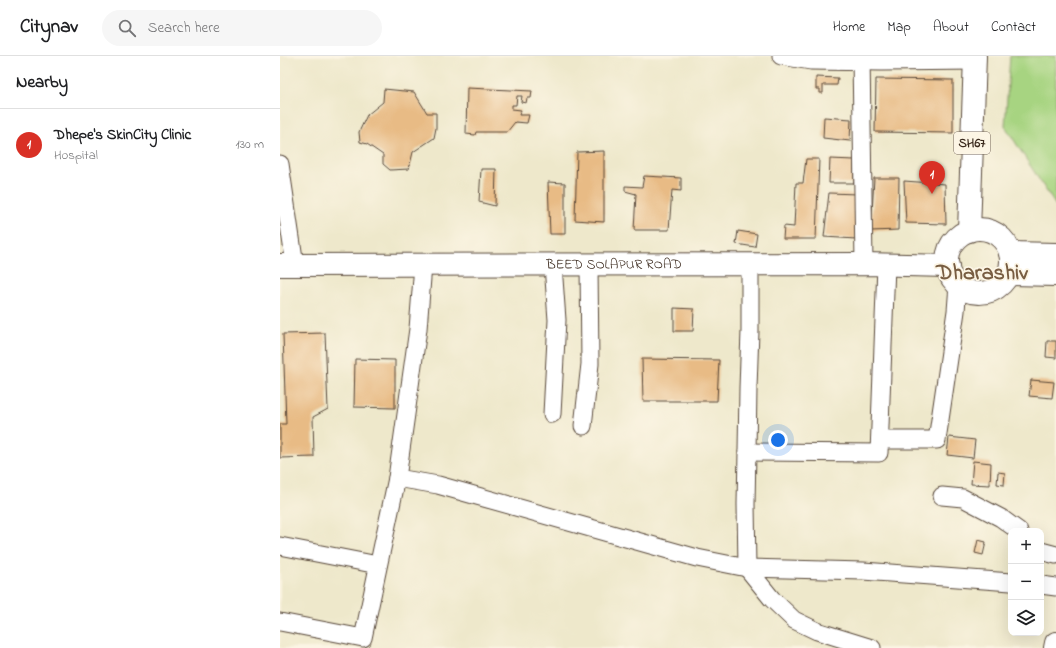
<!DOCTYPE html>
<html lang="en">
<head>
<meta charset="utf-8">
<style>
	:root { --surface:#fff; --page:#f6f6f6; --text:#202124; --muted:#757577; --line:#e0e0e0; --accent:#d93025 }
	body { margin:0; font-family:"Indie Flower",sans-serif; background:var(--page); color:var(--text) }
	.controls { position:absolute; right:12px; bottom:12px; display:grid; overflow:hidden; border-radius:8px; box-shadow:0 4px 16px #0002 }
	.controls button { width:36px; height:36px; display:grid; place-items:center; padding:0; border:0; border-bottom:1px solid var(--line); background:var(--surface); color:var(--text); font:20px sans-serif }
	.you { position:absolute; left:498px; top:384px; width:14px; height:14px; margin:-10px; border:3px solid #fff; border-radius:50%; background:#1a73e8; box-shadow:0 0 0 6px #1a73e833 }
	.badge { display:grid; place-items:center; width:26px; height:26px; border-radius:50%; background:var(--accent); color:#fff; font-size:13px; font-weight:700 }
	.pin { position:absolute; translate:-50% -33px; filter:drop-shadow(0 1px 2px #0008) }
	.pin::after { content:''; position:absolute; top:21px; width:14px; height:12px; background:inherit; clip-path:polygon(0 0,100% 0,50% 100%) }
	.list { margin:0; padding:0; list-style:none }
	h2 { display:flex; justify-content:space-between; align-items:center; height:52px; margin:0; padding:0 16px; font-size:17px }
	h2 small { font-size:13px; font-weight:400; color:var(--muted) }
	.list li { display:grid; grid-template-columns:26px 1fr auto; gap:12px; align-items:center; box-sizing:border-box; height:72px; padding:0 16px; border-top:1px solid var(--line) }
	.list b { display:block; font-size:15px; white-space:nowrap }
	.list p { margin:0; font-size:13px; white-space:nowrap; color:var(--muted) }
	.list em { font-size:13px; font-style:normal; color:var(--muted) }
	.icon { flex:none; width:22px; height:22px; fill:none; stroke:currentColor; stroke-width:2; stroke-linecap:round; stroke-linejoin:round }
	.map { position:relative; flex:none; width:776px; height:592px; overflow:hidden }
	header { display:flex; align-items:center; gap:24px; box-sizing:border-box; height:56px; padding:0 20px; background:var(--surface); border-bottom:1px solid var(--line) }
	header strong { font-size:19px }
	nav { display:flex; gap:22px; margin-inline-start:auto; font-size:14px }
	.search { width:280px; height:36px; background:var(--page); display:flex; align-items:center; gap:10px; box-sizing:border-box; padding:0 14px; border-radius:22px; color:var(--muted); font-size:15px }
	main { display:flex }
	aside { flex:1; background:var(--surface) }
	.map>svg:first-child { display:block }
	.green { fill:#a7d481; stroke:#717f50 }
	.building { fill:#e8bb85 }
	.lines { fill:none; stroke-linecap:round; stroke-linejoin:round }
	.street-casing { stroke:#564638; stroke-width:19 }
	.secondary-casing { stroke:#564638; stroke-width:24 }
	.primary-casing { stroke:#564638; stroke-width:24 }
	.street { stroke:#fff; stroke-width:17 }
	.secondary { stroke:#fff; stroke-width:22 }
	.primary { stroke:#fff; stroke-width:22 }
	.labels { text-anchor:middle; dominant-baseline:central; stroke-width:3.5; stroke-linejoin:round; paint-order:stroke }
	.shield { fill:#fcf5e5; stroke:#75675a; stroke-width:1 }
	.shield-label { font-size:13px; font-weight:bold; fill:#3b2a1e }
	.street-label { font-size:14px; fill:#3b2a1e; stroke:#fcf5e5 }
	.town-label { font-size:22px; font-weight:bold; fill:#785d42; stroke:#fcf5e5 }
</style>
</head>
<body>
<header>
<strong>Citynav</strong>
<div class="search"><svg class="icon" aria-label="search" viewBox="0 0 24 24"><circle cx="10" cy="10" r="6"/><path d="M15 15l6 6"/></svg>Search here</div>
<nav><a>Home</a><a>Map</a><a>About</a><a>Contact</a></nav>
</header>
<main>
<aside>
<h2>Nearby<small></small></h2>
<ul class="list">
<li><span class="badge">1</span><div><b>Dhepe's SkinCity Clinic</b><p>Hospital</p></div><em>130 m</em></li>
</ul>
</aside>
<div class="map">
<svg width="776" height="592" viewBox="0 0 776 592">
	<rect width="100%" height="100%" fill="#fcf5e5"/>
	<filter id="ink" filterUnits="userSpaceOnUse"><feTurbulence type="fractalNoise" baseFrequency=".025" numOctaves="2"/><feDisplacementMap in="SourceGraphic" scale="8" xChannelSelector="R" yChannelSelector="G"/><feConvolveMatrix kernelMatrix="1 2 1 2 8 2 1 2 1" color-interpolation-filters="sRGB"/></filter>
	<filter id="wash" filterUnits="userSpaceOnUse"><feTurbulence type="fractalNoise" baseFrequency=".012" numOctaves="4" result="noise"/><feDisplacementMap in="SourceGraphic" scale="16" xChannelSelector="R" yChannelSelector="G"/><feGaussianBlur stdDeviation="0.9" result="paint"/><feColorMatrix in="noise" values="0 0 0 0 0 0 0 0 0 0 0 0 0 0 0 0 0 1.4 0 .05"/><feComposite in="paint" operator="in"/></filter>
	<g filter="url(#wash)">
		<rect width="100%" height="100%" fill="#eee8cb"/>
		<path class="green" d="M730,0H776V150L725,70Z"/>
		<g id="blocks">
			<g class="building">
				<path d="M536,21L558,22L557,29H543V37H540V33H536Z"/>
				<path d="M596,23L673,24V77L595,76Z"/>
				<path d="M187,32L252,35L251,42H247L246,47L241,46L242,40H237L236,49H232V53L241,54L239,59H249L247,67L235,66L227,76H196L195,79L186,78Z"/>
				<path d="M104,33L134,36L147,57H156V72L154,82L133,96L129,113L110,114L103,108V99L87,88L80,86L79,76L87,59L103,46Z"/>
				<path d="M544,61L571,63L570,85L543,82Z"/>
				<path d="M324,95V166L295,164L297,96Z"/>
				<path d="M526,103H539L536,183H503L504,170L514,171L516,127H523Z"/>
				<path d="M550,103L574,104V127H549Z"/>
				<path d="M201,113H216L215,150L199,146Z"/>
				<path d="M364,120L401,122V135L392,134L389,174H354L356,138L345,135V130L362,131Z"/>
				<path d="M594,122H619L618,174L591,175Z"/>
				<path d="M624,125L665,128L666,168L626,167Z"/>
				<path d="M268,126L285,127V178H270Z"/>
				<path d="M549,137L577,138L576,183L544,181Z"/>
				<path d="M458,175L477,178L475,191L456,188Z"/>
				<path d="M394,252L414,253L413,275H394Z"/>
				<path d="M45,277L48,353L33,361L34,401L0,402V368H6L3,278Z"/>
				<path d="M767,285H776V302L766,301Z"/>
				<path d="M75,303L115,304V352L74,351Z"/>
				<path d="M362,303L439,304L437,345H363Z"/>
				<path d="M751,324L774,326L772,342L749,340Z"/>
				<path d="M669,381L695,384L693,402L667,399Z"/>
				<path d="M693,405L711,407L710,429L691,428Z"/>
				<path d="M718,416L725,417L724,429L717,428Z"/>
				<path d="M698,484L706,486L703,499L695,497Z"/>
			</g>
		</g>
	</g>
	<g filter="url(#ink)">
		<use href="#blocks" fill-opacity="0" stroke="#564638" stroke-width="1"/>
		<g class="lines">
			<defs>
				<g id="street">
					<path d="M501,0L531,5L602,6L695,5"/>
					<path d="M581,0L584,208"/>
					<path d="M0,108L15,209"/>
					<path d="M470,208V275L468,332L467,396L466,448L467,512L492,543L514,564L537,575L592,592"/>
					<path d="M143,209L138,273L117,422L158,429L417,502L467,512L583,515L731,526"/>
					<path d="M272,358L277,264L273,209"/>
					<path d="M303,370L310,308L309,209"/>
					<path d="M600,384H657L676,255L678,229"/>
					<path d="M467,396L599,397L606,209"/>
					<path d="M662,440L683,442L721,462L739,475"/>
					<path d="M0,490L98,509"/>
					<path d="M761,495L776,499"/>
					<path d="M761,529L776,531"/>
					<path d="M0,566L83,582L117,422"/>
				</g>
				<path id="secondary" d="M730,197L776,198"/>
				<g id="primary">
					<circle cx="699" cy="205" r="32"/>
					<path d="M689,175L695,0"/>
					<path id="s1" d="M0,209L584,208L668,210"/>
					<path d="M728,218L776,219"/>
					<path d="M775,592L776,587"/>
				</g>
			</defs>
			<use href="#street" class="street-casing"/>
			<use href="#secondary" class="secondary-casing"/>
			<use href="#primary" class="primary-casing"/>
			<use href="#street" class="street"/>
			<use href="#secondary" class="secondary"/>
			<use href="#primary" class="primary"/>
		</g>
	</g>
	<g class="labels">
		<rect class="shield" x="674" y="76" width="36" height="22" rx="3"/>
		<g class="shield-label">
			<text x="692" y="87">SH67</text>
		</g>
		<g class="street-label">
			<text stroke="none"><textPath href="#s1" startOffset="334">BEED SOLAPUR ROAD</textPath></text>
		</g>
		<g class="town-label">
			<text x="702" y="218">Dharashiv</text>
		</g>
	</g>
</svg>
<div class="controls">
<button>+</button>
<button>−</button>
<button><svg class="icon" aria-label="layers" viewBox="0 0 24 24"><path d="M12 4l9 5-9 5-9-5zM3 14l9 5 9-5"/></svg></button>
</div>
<div class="you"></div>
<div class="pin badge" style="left:652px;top:138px">1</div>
</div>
</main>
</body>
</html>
